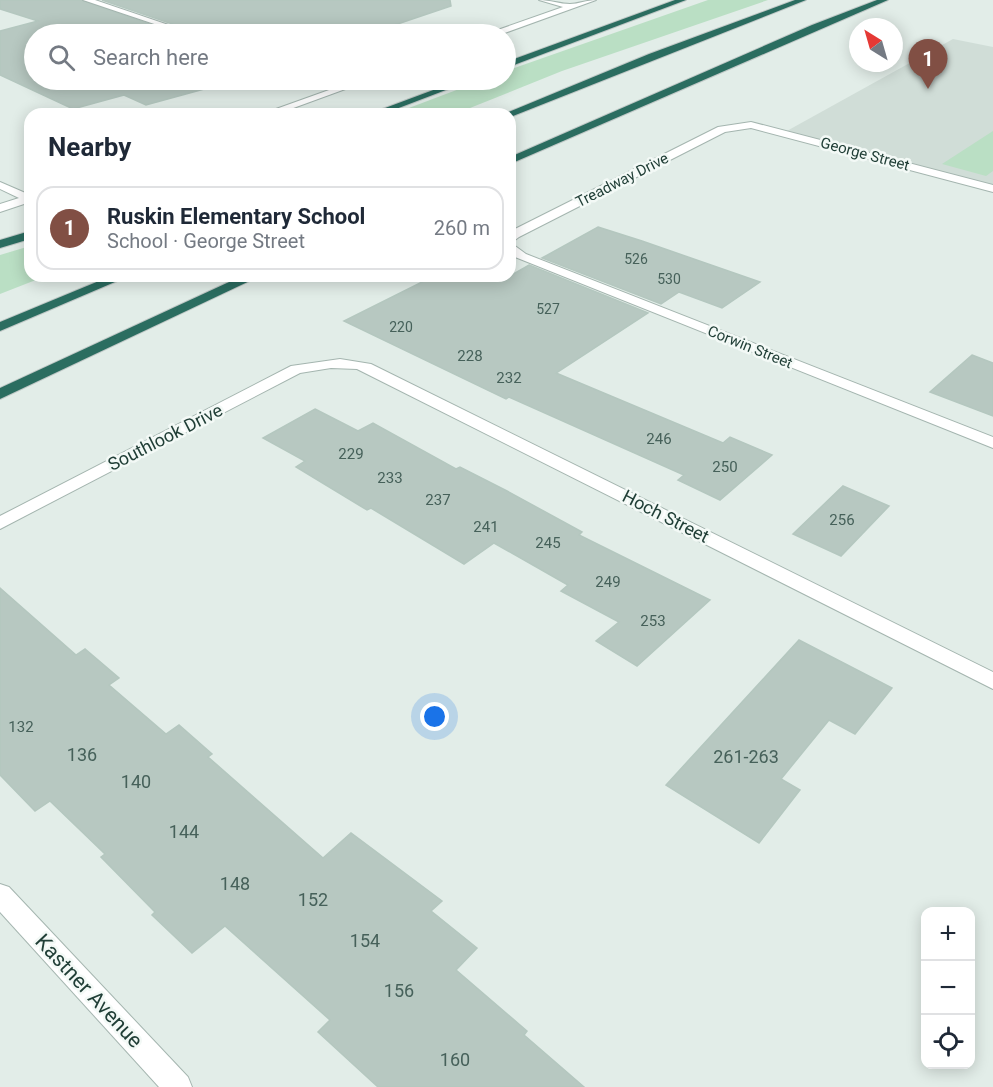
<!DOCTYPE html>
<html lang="en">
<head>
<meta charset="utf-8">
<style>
	:root { --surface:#fff; --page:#f2f2f3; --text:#1f2937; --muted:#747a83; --line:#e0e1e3; --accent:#814f44 }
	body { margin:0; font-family:Roboto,sans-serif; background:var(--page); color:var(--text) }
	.controls { position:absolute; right:18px; bottom:18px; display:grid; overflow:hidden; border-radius:12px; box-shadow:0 3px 15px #0003 }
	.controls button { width:54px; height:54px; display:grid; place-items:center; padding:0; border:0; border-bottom:2px solid var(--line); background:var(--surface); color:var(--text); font:30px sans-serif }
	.compass { position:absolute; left:849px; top:18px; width:54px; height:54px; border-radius:50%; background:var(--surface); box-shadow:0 3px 15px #0003; rotate:323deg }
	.you { position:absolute; left:435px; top:717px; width:21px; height:21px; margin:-15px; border:4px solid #fff; border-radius:50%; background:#1a73e8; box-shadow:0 0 0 9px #1a73e833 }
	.badge { display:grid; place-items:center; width:39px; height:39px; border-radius:50%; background:var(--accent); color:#fff; font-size:20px; font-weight:700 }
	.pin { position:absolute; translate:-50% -50px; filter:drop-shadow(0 2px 3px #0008) }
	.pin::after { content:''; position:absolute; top:32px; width:21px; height:18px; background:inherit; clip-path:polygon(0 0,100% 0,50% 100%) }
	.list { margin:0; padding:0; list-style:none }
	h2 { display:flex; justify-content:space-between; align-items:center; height:78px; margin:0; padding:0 24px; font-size:26px }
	h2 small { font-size:20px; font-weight:400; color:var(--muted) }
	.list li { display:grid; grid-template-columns:39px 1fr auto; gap:18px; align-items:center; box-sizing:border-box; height:84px; margin:0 12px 12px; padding:0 12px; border:2px solid var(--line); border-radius:18px }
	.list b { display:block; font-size:22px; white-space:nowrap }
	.list p { margin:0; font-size:20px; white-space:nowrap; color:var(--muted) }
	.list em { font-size:20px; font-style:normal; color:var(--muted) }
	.icon { flex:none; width:33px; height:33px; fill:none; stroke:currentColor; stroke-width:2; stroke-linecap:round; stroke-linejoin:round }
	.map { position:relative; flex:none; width:993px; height:1087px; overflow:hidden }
	.search { position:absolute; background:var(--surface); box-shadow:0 3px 15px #0003; left:24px; top:24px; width:492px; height:66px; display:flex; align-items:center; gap:15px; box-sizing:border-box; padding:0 21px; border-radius:33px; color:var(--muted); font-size:22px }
	.panel { position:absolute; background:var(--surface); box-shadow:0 3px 15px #0003; left:24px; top:108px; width:492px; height:174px; border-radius:18px }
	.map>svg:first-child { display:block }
	.built { fill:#d0ddd7 }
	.green { fill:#badfc4 }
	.building { fill:#b7c8c1; stroke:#b4c7bf; stroke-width:1.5 }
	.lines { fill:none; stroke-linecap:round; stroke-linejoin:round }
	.minor-casing { stroke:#a4b5af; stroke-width:2 }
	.highway-casing { stroke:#c1c9c7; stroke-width:2 }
	.minor { fill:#fff; fill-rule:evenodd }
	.highway { fill:#2b6d60; fill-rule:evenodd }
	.labels { text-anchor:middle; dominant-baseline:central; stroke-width:5; stroke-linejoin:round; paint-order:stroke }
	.far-number-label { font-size:14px; fill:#46615a }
	.far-street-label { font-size:15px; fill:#213f37; stroke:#f3f9f6 }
	.number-label { font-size:15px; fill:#46615a }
	.street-label { font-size:18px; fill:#213f37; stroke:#f3f9f6 }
	.near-number-label { font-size:18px; fill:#46615a }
	.near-street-label { font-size:21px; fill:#213f37; stroke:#f3f9f6 }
</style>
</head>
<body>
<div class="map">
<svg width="993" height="1087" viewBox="0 0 993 1087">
	<rect width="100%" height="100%" fill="#e2ede8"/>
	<path class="built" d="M953,39L993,47V189L785,132Z"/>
	<g class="green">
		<path d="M708,0H768L562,71L455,114H393L483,80H506V71Z"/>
		<path d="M993,131V171L986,176L942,164Z"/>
		<path d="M30,246V276H46L0,294V255Z"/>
	</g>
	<g class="building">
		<path d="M0,0H81L178,34H34V80H237L146,105L124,95L73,109L0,75V31L38,21L0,9Z"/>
		<path d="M102,0H450L451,6L368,34H197L196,32Z"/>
		<path d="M598,227L642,241L760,282L722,308L679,292L661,304L542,258Z"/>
		<path d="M529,265L648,313L556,373L723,443L730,437L772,455L720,500L678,480L684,475L509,397L506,399L344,321L434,276H510Z"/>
		<path d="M972,355L993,363V416L930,392Z"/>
		<path d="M315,409L358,431L373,423L456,469L460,467L507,491L582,532L579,535L710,600L637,666L596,641L619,622L561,591L568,585L494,543L464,564L371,508L367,510L296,467L305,461L263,438Z"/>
		<path d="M843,486L889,506L841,556L793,534Z"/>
		<path d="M0,588L76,655L85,649L119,678L109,685L166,734L179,725L212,754L208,757L323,858L351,833L442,901L431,911L477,948L456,970L527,1031L524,1035L584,1087H378L318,1032L330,1020L225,926L192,953L152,915L155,912L101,857L105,854L50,801L35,811L0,775Z"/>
		<path d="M799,640L892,688L855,734L829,720L781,779L800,790L759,843L666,785Z"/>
	</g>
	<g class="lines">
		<defs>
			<g id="minor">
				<path d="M83,0H95L195,34H184Z"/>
				<path d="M539,0C550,0 560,4 570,4C578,4 587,0 596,0L502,34H491L492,32L563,7Z"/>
				<path d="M357,80H370L277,114H262Z"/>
				<path d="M751,122L993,185V192L751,128L725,132L519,237L511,243L526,254L993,437V448L510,255L511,231L718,127Z"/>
				<path d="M0,182L30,195V202L0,212V204L19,198L0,189Z"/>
				<path d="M340,359L371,364L993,672V689L357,369L331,368L300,373L0,529V516L291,366Z"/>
				<path d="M0,884L9,887L188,1077L192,1087H159L0,912Z"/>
			</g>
			<g id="highway">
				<path d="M675,0H686L506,68V62Z"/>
				<path d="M795,0H806L513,116L504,114L649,54Z"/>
				<path d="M877,0H888L510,164V157L812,25Z"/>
				<path d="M460,80H472L383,114H369Z"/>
				<path d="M30,231V239L0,248V240Z"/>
				<path d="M111,276H129L0,331V322Z"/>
				<path d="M242,276H260L0,399V388Z"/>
			</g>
		</defs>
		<use href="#minor" class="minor-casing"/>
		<use href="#highway" class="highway-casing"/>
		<use href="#minor" class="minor"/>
		<use href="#highway" class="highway"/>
	</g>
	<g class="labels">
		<g class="far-number-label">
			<text x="636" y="259">526</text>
			<text x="669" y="279">530</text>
			<text x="548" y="309">527</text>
			<text x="401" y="327">220</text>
		</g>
		<g class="far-street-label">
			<text transform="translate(865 154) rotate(15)">George Street</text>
			<text transform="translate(622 180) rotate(-27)">Treadway Drive</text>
			<text transform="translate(750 347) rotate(22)">Corwin Street</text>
		</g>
		<g class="number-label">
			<text x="470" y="356">228</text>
			<text x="509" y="378">232</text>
			<text x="659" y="439">246</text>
			<text x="351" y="454">229</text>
			<text x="725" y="467">250</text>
			<text x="390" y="478">233</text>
			<text x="438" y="500">237</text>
			<text x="842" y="520">256</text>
			<text x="486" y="527">241</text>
			<text x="548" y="543">245</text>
			<text x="608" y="582">249</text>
			<text x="653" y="621">253</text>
			<text x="21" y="727">132</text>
		</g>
		<g class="street-label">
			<text transform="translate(165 437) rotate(-27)">Southlook Drive</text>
			<text transform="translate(666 516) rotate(27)">Hoch Street</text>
		</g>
		<g class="near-number-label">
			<text x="82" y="754">136</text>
			<text x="746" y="756">261-263</text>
			<text x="136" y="781">140</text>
			<text x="184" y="831">144</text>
			<text x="235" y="883">148</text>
			<text x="313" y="899">152</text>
			<text x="365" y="940">154</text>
			<text x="399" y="990">156</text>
			<text x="455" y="1059">160</text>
		</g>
		<g class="near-street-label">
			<text transform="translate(89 991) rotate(47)">Kastner Avenue</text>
		</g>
	</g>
</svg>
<div class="controls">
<button>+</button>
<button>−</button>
<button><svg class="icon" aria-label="locate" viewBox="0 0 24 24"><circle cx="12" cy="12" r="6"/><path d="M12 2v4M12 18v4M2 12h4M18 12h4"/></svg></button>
</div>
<svg class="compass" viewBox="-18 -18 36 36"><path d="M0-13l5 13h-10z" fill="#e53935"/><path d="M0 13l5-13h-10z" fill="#747a83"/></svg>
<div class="you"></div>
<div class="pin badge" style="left:928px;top:89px">1</div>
<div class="search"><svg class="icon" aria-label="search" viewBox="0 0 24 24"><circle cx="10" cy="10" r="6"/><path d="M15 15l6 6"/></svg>Search here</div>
<section class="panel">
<h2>Nearby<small></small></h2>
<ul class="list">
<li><span class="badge">1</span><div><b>Ruskin Elementary School</b><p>School · George Street</p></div><em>260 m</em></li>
</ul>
</section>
</div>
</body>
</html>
